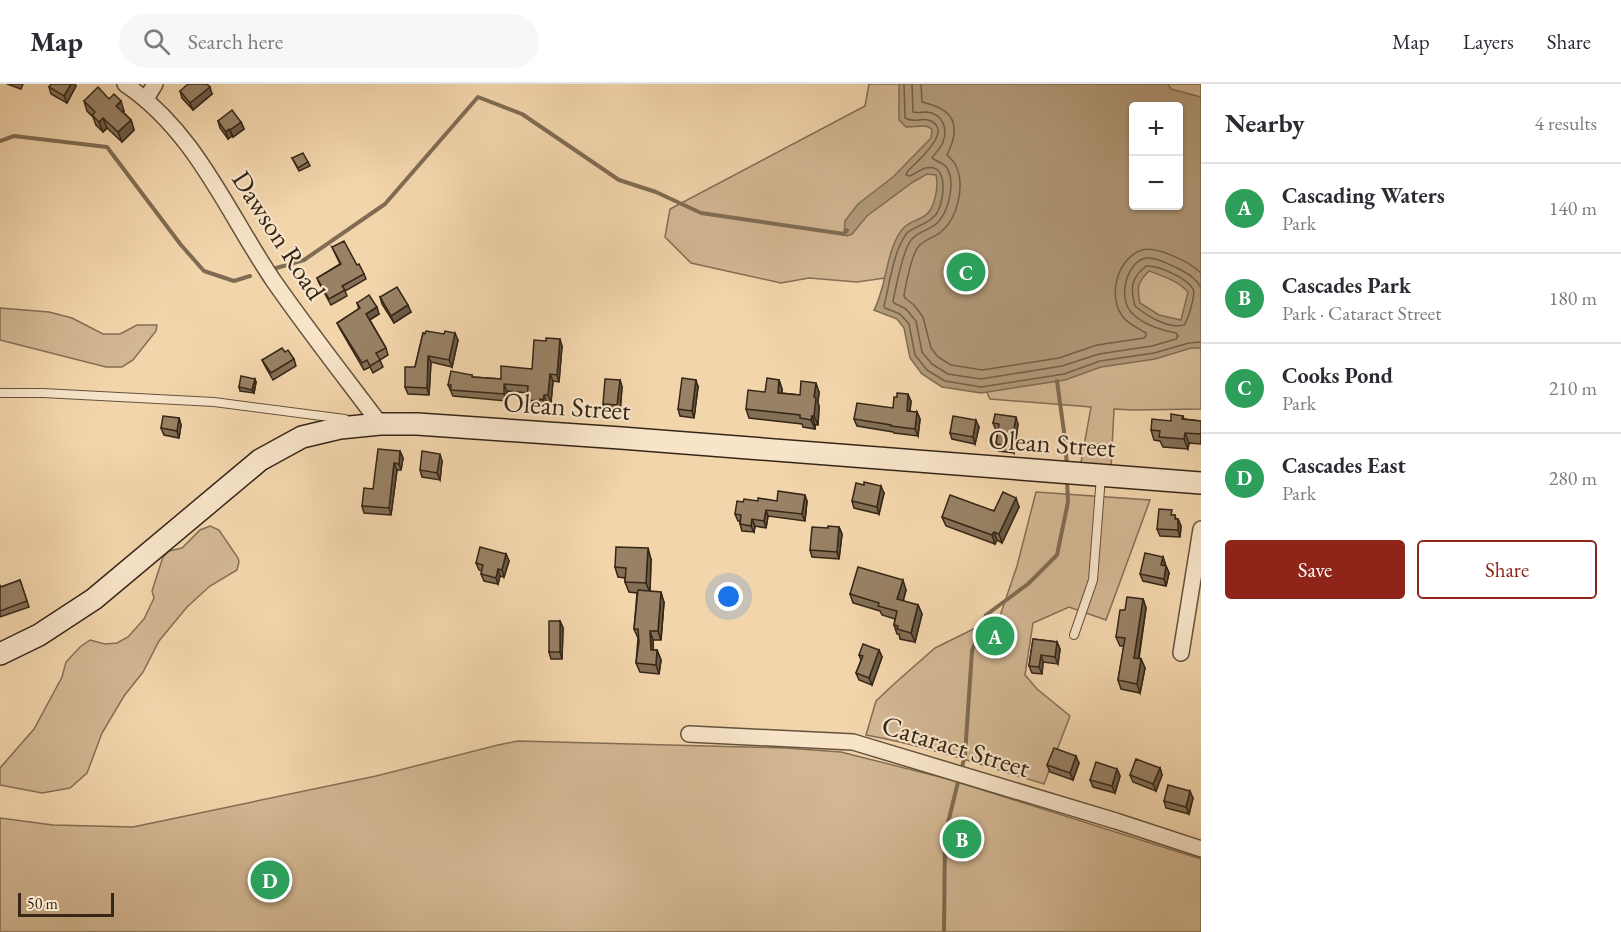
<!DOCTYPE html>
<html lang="en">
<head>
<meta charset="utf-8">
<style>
	:root { --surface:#fff; --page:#f7f7f7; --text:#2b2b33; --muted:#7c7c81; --line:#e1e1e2; --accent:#8f2418 }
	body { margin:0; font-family:"EB Garamond",serif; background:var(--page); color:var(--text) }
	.controls { position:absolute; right:18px; top:18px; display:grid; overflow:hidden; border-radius:6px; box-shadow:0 2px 4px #0004 }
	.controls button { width:54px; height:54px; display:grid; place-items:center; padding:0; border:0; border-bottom:2px solid var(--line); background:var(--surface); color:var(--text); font:30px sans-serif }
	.scale { position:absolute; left:18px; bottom:15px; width:96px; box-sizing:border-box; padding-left:6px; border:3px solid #352617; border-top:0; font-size:16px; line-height:21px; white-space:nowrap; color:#352617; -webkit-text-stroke:4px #f7e4c9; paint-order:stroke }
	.you { position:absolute; left:729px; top:513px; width:21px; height:21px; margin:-15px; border:4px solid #fff; border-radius:50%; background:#1a73e8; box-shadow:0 0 0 9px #1a73e833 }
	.badge { display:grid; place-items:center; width:39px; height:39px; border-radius:50%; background:var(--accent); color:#fff; font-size:20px; font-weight:700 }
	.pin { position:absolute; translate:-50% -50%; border:3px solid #fff; box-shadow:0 2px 6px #0006 }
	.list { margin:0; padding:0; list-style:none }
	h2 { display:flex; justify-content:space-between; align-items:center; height:78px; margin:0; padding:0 24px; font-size:26px }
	h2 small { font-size:20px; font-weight:400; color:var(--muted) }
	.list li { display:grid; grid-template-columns:39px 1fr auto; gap:18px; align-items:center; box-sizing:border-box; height:90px; padding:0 24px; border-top:2px solid var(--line) }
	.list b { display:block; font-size:22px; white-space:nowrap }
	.list p { margin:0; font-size:20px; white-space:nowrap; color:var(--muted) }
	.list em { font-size:20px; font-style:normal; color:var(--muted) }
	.actions { display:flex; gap:12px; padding:18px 24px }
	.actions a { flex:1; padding:14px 0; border:2px solid var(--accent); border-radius:6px; text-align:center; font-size:21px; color:var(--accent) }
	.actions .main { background:var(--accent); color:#fff }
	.icon { flex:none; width:33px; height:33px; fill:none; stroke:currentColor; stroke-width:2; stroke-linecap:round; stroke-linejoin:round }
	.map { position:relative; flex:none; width:1201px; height:848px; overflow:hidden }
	header { display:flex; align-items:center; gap:36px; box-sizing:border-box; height:84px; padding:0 30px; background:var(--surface); border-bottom:2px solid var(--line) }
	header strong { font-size:28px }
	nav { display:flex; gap:33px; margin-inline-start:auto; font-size:21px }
	.search { width:420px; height:54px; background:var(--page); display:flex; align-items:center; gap:15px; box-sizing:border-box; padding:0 21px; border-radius:33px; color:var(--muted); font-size:22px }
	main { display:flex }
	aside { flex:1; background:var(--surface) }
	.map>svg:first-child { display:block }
	.green { fill:#d3b793; stroke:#846e55; stroke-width:1.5; fill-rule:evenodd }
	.water { fill:#b29a79; stroke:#806c52; stroke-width:1.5; fill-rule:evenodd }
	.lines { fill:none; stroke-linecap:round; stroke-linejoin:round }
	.shore { stroke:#746048; stroke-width:1.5 }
	.stream { stroke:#806c52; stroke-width:4 }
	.lane-casing { stroke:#64523c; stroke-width:10 }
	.street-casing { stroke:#64523c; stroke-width:18 }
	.secondary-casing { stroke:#352617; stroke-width:24 }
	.lane { stroke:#f7e4c9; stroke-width:8 }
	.street { stroke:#f7e4c9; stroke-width:15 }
	.secondary { stroke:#f7e4c9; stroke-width:21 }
	.wall { fill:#836f56; stroke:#352617; stroke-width:1.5 }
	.shaded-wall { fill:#6a5a46; stroke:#352617; stroke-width:1.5 }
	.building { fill:#988164; stroke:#352617; stroke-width:1.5 }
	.labels { text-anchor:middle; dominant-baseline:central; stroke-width:4.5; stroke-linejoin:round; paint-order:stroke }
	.street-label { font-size:27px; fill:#352617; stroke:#f7e4c9 }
</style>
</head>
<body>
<header>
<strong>Map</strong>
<div class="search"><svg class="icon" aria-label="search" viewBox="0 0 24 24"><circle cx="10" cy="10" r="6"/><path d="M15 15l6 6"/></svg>Search here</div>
<nav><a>Map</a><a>Layers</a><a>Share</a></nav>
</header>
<main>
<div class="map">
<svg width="1201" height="848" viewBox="0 0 1201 848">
	<rect width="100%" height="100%" fill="#f3d5ac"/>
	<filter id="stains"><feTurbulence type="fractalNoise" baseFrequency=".00333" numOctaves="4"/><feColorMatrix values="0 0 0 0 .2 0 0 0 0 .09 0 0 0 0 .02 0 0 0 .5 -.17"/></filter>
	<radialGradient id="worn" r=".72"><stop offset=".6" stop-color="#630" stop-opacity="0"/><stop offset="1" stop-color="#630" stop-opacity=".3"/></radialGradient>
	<g class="green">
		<path d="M869,0H1201V325L1133,326L1114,325L1111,385L1080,384L1091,323L990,315L959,249L892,193L857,198L809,194L781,199L691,179L665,153L670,125L865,22ZM1134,22H1178V122H1134Z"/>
		<path d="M0,224L49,228L72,234L103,250H120L137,241H157L156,247L133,276L122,283H106L0,256Z"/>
		<path d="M1036,408L1150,416L1106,536L1069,523L1033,539L1025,591L1037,605L1070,632L1044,700C985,682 927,662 866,651L876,617L894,600L935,564L1000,532L1017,482Z"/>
		<path d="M210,442L219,446L238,474L239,478L237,486L210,502L187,523L159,557L143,588L124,612L102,649L87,689L70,704L42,709L0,701V684L34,645L62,593L66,578L80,563L90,556L105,560L117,559L128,553L144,535L154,514L152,507L163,473L169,467L182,464L200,446Z"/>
		<path d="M518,657L786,664L841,668L948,695L1201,775V848H0V734L53,741L133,743L376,692L498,661Z"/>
	</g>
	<path class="water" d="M899,0H1168L1171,5L1201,13V264H1191L1155,275L1101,283L1065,296L981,309L942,303L922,290L910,274L904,244L897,235L874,226C887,202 885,170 901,147C912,131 929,141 935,114C937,106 938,99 936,91L927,90L913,98L867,132L852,150L847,152L844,150L845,137L858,120L893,93L931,54L932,45L926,42L906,43L899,36ZM1134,22H1178V122H1134ZM1149,187C1163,192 1178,197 1188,208L1181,236L1159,231L1140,219C1137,203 1137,199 1149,187Z"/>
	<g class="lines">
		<g class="shore">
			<path d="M904,0L905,34C913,39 920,34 928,36C957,45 915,79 907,88L906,91L910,92C915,90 921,85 926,84C949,79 944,115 938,127C933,138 918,141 908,148C905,151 903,155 901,159C892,176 889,203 884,222L885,224L900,230L909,240L915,271L927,286L945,297L981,303L1064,290L1100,277L1154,269L1189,259L1201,258"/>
			<path d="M912,0L913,28C918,29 922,28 927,28C943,30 948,45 943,58C941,64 935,69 932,74C937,78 943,78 947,84C956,99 948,130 936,140C929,146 918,148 912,155C903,163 896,204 893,217L894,219L906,225L916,237L922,268L932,280L948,290L981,295L1062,282L1099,270L1152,262L1176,255L1178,252L1176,249C1161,246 1142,241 1131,228C1118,214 1126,178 1146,174C1156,173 1169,180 1177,184C1187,189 1196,194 1201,204"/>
			<path d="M921,0L922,18C954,25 962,41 947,71C950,74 954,77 956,82C965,101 958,133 942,147C936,153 925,155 919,162C912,169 906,200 904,211L905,214L914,221L923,233L931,264L938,273L951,281L982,286L1059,274L1097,261L1144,254L1146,252V249C1138,244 1128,240 1123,233C1107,213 1117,174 1142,166C1157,162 1190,178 1201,189"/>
			<path d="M1146,182C1158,181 1187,194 1193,205C1196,210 1188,236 1184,241C1168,245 1147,232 1135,222C1130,204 1131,194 1146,182Z"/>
		</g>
		<g class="stream">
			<path d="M0,57L14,52L107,63L181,161L204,187L234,197L250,192"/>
			<path d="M273,185L304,176L385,120L478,13L522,30L619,96L656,108L701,129L844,150L847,146"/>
			<path d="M1057,297L1065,355L1067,383"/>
			<path d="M961,687L965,671L972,567L986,531L1028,500L1057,471L1068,418L1067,396"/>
			<path d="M944,848L945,751L959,694"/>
		</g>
		<defs>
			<g id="lane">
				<path d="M0,309H43L214,318L345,335"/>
				<path d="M1074,551L1093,496L1101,392"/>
			</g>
			<g id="street">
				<path d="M125,0C196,48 227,128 273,196C307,245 344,292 380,340"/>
				<path d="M146,15L155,0"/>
				<path d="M1181,569L1201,445"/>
				<path d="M689,650L853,658L1116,737L1201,765"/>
			</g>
			<path id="secondary" d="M0,570L39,551L94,515L260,376L302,353L340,344L380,340H417L621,354L1201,399"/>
		</defs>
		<use href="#lane" class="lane-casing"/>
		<use href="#street" class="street-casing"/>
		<use href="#secondary" class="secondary-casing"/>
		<use href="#lane" class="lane"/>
		<use href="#street" class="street"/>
		<use href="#secondary" class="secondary"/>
	</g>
	<g class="wall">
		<path d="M7,0H23L21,5Z"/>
		<path d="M51,0H75L76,2L67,19L51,10L49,3Z"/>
		<path d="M180,7L212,10L193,26L182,14Z"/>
		<path d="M109,15L124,27L123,28L131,36L134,46L122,58L107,44L103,48L96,41L93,33L87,27L84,17Z"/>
		<path d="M218,37L241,38L244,45L233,53L232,52L228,55L220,44Z"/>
		<path d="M292,74L308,78L310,82L299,87Z"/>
		<path d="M332,163L357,181L364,190L366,195L345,207L347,212L331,221L319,199L317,194L340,180Z"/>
		<path d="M380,213L411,228L394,239L382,220Z"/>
		<path d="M357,219L379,230L370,236L386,264L388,271L380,276L383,283L373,289L370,283L364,286L340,245L337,239L359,225Z"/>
		<path d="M423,249L458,256L452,283L431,278L429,311L408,310L405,303L415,283Z"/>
		<path d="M546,257L562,262L559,298L553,297L551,318L546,317V323L542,322V324L530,322L527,316L528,309L507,307L506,317L453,312L448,301L472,291L473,293L501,295L532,285Z"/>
		<path d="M285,268L294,275L296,282L273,296L265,282L262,276Z"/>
		<path d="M620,296L622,303L620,328L605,327L603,320Z"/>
		<path d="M779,296L782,305V309L800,311L819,308L818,318L819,323L818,341H815V345L803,343L802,340L749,334L746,325Z"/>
		<path d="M256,298L254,309L240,307L239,303Z"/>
		<path d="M698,303L694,334L680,332L678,325Z"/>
		<path d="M897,313L911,317L910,328H917L920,335L918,352L894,349L893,348L857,342L854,335L893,324Z"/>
		<path d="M1183,332L1184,335L1201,337V360L1189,359L1188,365L1163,363L1160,357L1154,356L1151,346Z"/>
		<path d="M179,334L181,341L179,354L164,351L161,344Z"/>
		<path d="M993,339L1018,340L1014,369L998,367L996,360L998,346H996Z"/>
		<path d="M979,343L975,360L952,355L950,349Z"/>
		<path d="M400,367L403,374L401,386H397L391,431L364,429L362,422Z"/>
		<path d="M442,377L440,396L422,393L420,386Z"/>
		<path d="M884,409L879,430L854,424L852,417Z"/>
		<path d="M777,417H807L805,437L768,432L766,444L755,442L754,448L742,447L740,440V437H738L735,430L743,418Z"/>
		<path d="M1019,423L1002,459L997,456L995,460L946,442L942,433Z"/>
		<path d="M1174,431H1175L1176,435H1178L1181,442L1180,453L1160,452L1157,445Z"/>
		<path d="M839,443L842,450L839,475L812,473L810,466L828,444Z"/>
		<path d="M506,470L509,477L504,493L500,492L498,500L484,497L481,490L482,487L479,486L476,479Z"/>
		<path d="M1163,473L1165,479V482H1166L1169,489L1166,502L1143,497L1140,490Z"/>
		<path d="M651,475L650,507L664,518L661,556H653V566H657L661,576L659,590L640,588L636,579L638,554L634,545L637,509L629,508L625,498V494L618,493L615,483Z"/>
		<path d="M20,496L29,523L0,533V501L1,503Z"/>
		<path d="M906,506L903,517L918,521L922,530L915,558L900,555L899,550H897L894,541L895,535L882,531L880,527L853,519L850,510Z"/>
		<path d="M1143,515L1146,524L1139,575H1141L1145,584L1140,609L1121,605L1118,596L1124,562H1120L1116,553L1125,526Z"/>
		<path d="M560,537L563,544L562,575H551L549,568Z"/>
		<path d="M1033,555L1057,558L1060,565L1058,580L1043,578L1042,590L1032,589L1029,582Z"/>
		<path d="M879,566L882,573L872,601L859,596L856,589L861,576L859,571Z"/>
		<path d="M1079,679L1073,696L1050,688L1047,681Z"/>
		<path d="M1160,684L1162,691L1156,707L1133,698L1130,691Z"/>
		<path d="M1117,685L1120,692L1115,709L1093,703L1090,696Z"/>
		<path d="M1193,714L1189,730L1166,724L1164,717Z"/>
	</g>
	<g class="shaded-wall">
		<path d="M71,0H75L76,2L67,19L64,12Z"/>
		<path d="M210,3L212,10L193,26L190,19Z"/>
		<path d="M121,17L124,27L120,32L116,22Z"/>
		<path d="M103,34L107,44L103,48L99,38Z"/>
		<path d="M131,36L134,46L122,58L118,48Z"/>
		<path d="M241,38L244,45L233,53L230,46Z"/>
		<path d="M229,45L232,52L228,55L226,48Z"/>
		<path d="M408,221L411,228L394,239L391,232Z"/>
		<path d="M377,223L379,230L368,237L366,230Z"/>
		<path d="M455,249L458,256L452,283L449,276Z"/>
		<path d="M560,255L562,262L559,298L557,291Z"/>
		<path d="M428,272L431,278L429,311L427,304Z"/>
		<path d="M550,290L553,297L551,318L548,311Z"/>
		<path d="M255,295L256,298L254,309L252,306Z"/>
		<path d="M620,296L622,303L620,328L617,321Z"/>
		<path d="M696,296L698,303L694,334L692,327Z"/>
		<path d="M779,296L782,305L781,318L778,309Z"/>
		<path d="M816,299L819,308L818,318L819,323L818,341L814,332V313Z"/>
		<path d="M504,300L507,307L506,317L504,310Z"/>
		<path d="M908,310L911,317L909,334L907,327Z"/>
		<path d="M544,311L546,317V323L543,316Z"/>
		<path d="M917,328L920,335L918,352L915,345Z"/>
		<path d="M812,332L815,341V345L811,336Z"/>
		<path d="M1016,333L1018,340L1014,369L1011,362Z"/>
		<path d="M179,334L181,341L179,354L177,347Z"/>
		<path d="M976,336L979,343L975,360L973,353Z"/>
		<path d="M1185,349L1189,359L1188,365L1184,355Z"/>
		<path d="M400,367L403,374L401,386L399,380Z"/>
		<path d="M440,370L442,377L440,396L437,389Z"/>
		<path d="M394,379L397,386L391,431L389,424Z"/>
		<path d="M881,402L884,409L879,430L877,423Z"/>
		<path d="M805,411L807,417L805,437L802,430Z"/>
		<path d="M1016,414L1019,423L1002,459L999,450Z"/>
		<path d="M766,426L768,432L766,444L764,437Z"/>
		<path d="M752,435L755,442L754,448L751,442Z"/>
		<path d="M1178,435L1181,442L1180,453L1178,446Z"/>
		<path d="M839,443L842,450L839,475L837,468Z"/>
		<path d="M994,448L997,456L995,460L992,451Z"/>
		<path d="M648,464L651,475L650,509L646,499Z"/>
		<path d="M506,470L509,477L504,493L502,486Z"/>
		<path d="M1163,473L1165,479L1164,488L1161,481Z"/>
		<path d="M1166,482L1169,489L1166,502L1164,495Z"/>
		<path d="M498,485L500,492L498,500L496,494Z"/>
		<path d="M903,496L906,506L901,525L897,515Z"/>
		<path d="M661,508L664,518L661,556L658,547Z"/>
		<path d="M1143,515L1146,524L1137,583L1134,574Z"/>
		<path d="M918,521L922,530L915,558L911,549Z"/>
		<path d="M560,537L563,544L562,575L560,568Z"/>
		<path d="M650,547L653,556L654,575L651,566Z"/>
		<path d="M1057,558L1060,565L1058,580L1055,573Z"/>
		<path d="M657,566L661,576L659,590L656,581Z"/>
		<path d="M879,566L882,573L872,601L869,594Z"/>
		<path d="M1041,571L1043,578L1042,590L1039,583Z"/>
		<path d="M1141,575L1145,584L1140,609L1137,600Z"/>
		<path d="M1076,672L1079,679L1073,696L1070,689Z"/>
		<path d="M1160,684L1162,691L1156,707L1153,700Z"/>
		<path d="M1117,685L1120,692L1115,709L1112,702Z"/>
		<path d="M1190,707L1193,714L1189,730L1186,723Z"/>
	</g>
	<g class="building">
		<path d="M51,0H71L64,12L49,3Z"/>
		<path d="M188,0H207L210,3L190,19L180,7Z"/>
		<path d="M98,3L109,15L114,10L121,17L116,22L131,36L118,48L103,34L99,38L92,31L95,28L84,17Z"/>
		<path d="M232,26L241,38L230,46L229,45L226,48L218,37Z"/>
		<path d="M303,69L308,78L298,84L292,74Z"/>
		<path d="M344,157L357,181L359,180L364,190L342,202L345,206L329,215L317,194L341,180L332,163Z"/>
		<path d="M397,203L408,221L391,232L380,213Z"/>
		<path d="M369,211L377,223L366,230L386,264L376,269L380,276L370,282L367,276L362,279L337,239L360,224L357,219Z"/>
		<path d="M426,247L444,250L445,247L455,249L449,276L428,272L427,304L405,303V283H415L423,249L425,250Z"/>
		<path d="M546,254L560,255L557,291L550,290L548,311H544L543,316L540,315V317L527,316L528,302L504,300V310L451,306V301H448L451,287L472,291V293L501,295V282L532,285L534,256L546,257Z"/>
		<path d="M282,264L285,268L288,266L294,275L271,289L262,276Z"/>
		<path d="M241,292L255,295L252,306L239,303Z"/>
		<path d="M682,294L696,296L692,327L678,325Z"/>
		<path d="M767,294L779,296L778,309L800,311L801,297L816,299L814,313L816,314L814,332H812L811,336L800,334V331L746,325L748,306L765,308Z"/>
		<path d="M605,295L620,296L617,321L603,320Z"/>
		<path d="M897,309L908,310L907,327L917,328L915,345L891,342V341L854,335L857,319L893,324L894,313H897Z"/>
		<path d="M995,330L1016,333L1011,362L996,360L999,340L993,339Z"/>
		<path d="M1171,330L1183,332L1182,335L1201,337V350L1185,349L1184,355L1159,353L1160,347L1151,346L1152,335L1171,337Z"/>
		<path d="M163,332L179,334L177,347L161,344Z"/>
		<path d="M953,332L976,336L973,353L950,349Z"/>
		<path d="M378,365L400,367L399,380L394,379L389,424L362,422L364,404L373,405Z"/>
		<path d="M422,367L440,370L437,389L420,386Z"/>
		<path d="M864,398L881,402L877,423L852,417L856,399L864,401Z"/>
		<path d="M778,407L805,411L802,430L766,426L764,437L752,435L751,442L740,440L741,431L735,430L737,417L743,418L744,415L758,417V414L777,417Z"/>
		<path d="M1003,408L1016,414L999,450L994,448L992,451L942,433L950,411L994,427Z"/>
		<path d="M1159,425L1172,426L1171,431H1175V435H1178V446L1157,445Z"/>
		<path d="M828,442L839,443L837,468L810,466L812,443L828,444Z"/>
		<path d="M480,463L506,470L502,486L498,485L496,494L481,490L483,481L476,479Z"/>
		<path d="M616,463L648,464L646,499L625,498L626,484L615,483Z"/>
		<path d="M1145,469L1163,473L1161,481L1166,482L1164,495L1140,490Z"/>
		<path d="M858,483L903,496L897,515L918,521L911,549L897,545L898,542L894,541L897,527L878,522L879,519L850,510Z"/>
		<path d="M20,496L27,517L0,527V501L1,503Z"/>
		<path d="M638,506L661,508L658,547H650L651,566H657L656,581L636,579L639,558L638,545H634Z"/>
		<path d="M1127,513L1143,515L1134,574L1141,575L1137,600L1118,596L1125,554L1116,553L1120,526H1125Z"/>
		<rect x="549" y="537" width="11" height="31"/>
		<path d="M1033,555L1057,558L1055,573L1041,571L1039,583L1029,582Z"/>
		<path d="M863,560L879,566L869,594L856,589L863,572L859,571Z"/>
		<path d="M1054,664L1076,672L1070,689L1047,681Z"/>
		<path d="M1136,675L1160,684L1153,700L1130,691Z"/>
		<path d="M1096,678L1117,685L1112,702L1090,696Z"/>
		<path d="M1168,701L1190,707L1186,723L1164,717Z"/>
	</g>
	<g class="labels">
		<g class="street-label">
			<text transform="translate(279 151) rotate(57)">Dawson Road</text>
			<text transform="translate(567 322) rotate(4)">Olean Street</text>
			<text transform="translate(1052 359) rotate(4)">Olean Street</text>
			<text transform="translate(956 662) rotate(17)">Cataract Street</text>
		</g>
	</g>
	<rect width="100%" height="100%" filter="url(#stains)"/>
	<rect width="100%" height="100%" fill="url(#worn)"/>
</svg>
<div class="controls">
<button>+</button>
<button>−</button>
</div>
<div class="scale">50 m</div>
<div class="you"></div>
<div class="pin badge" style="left:995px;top:552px;background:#2e9e5b">A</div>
<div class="pin badge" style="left:962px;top:755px;background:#2e9e5b">B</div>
<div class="pin badge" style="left:966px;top:188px;background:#2e9e5b">C</div>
<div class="pin badge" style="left:270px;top:796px;background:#2e9e5b">D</div>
</div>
<aside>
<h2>Nearby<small>4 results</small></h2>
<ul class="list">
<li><span class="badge" style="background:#2e9e5b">A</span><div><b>Cascading Waters</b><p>Park</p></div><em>140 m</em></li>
<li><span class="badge" style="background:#2e9e5b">B</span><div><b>Cascades Park</b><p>Park · Cataract Street</p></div><em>180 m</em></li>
<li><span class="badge" style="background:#2e9e5b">C</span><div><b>Cooks Pond</b><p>Park</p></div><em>210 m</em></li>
<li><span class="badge" style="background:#2e9e5b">D</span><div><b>Cascades East</b><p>Park</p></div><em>280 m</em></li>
</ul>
<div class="actions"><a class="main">Save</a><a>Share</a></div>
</aside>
</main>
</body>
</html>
